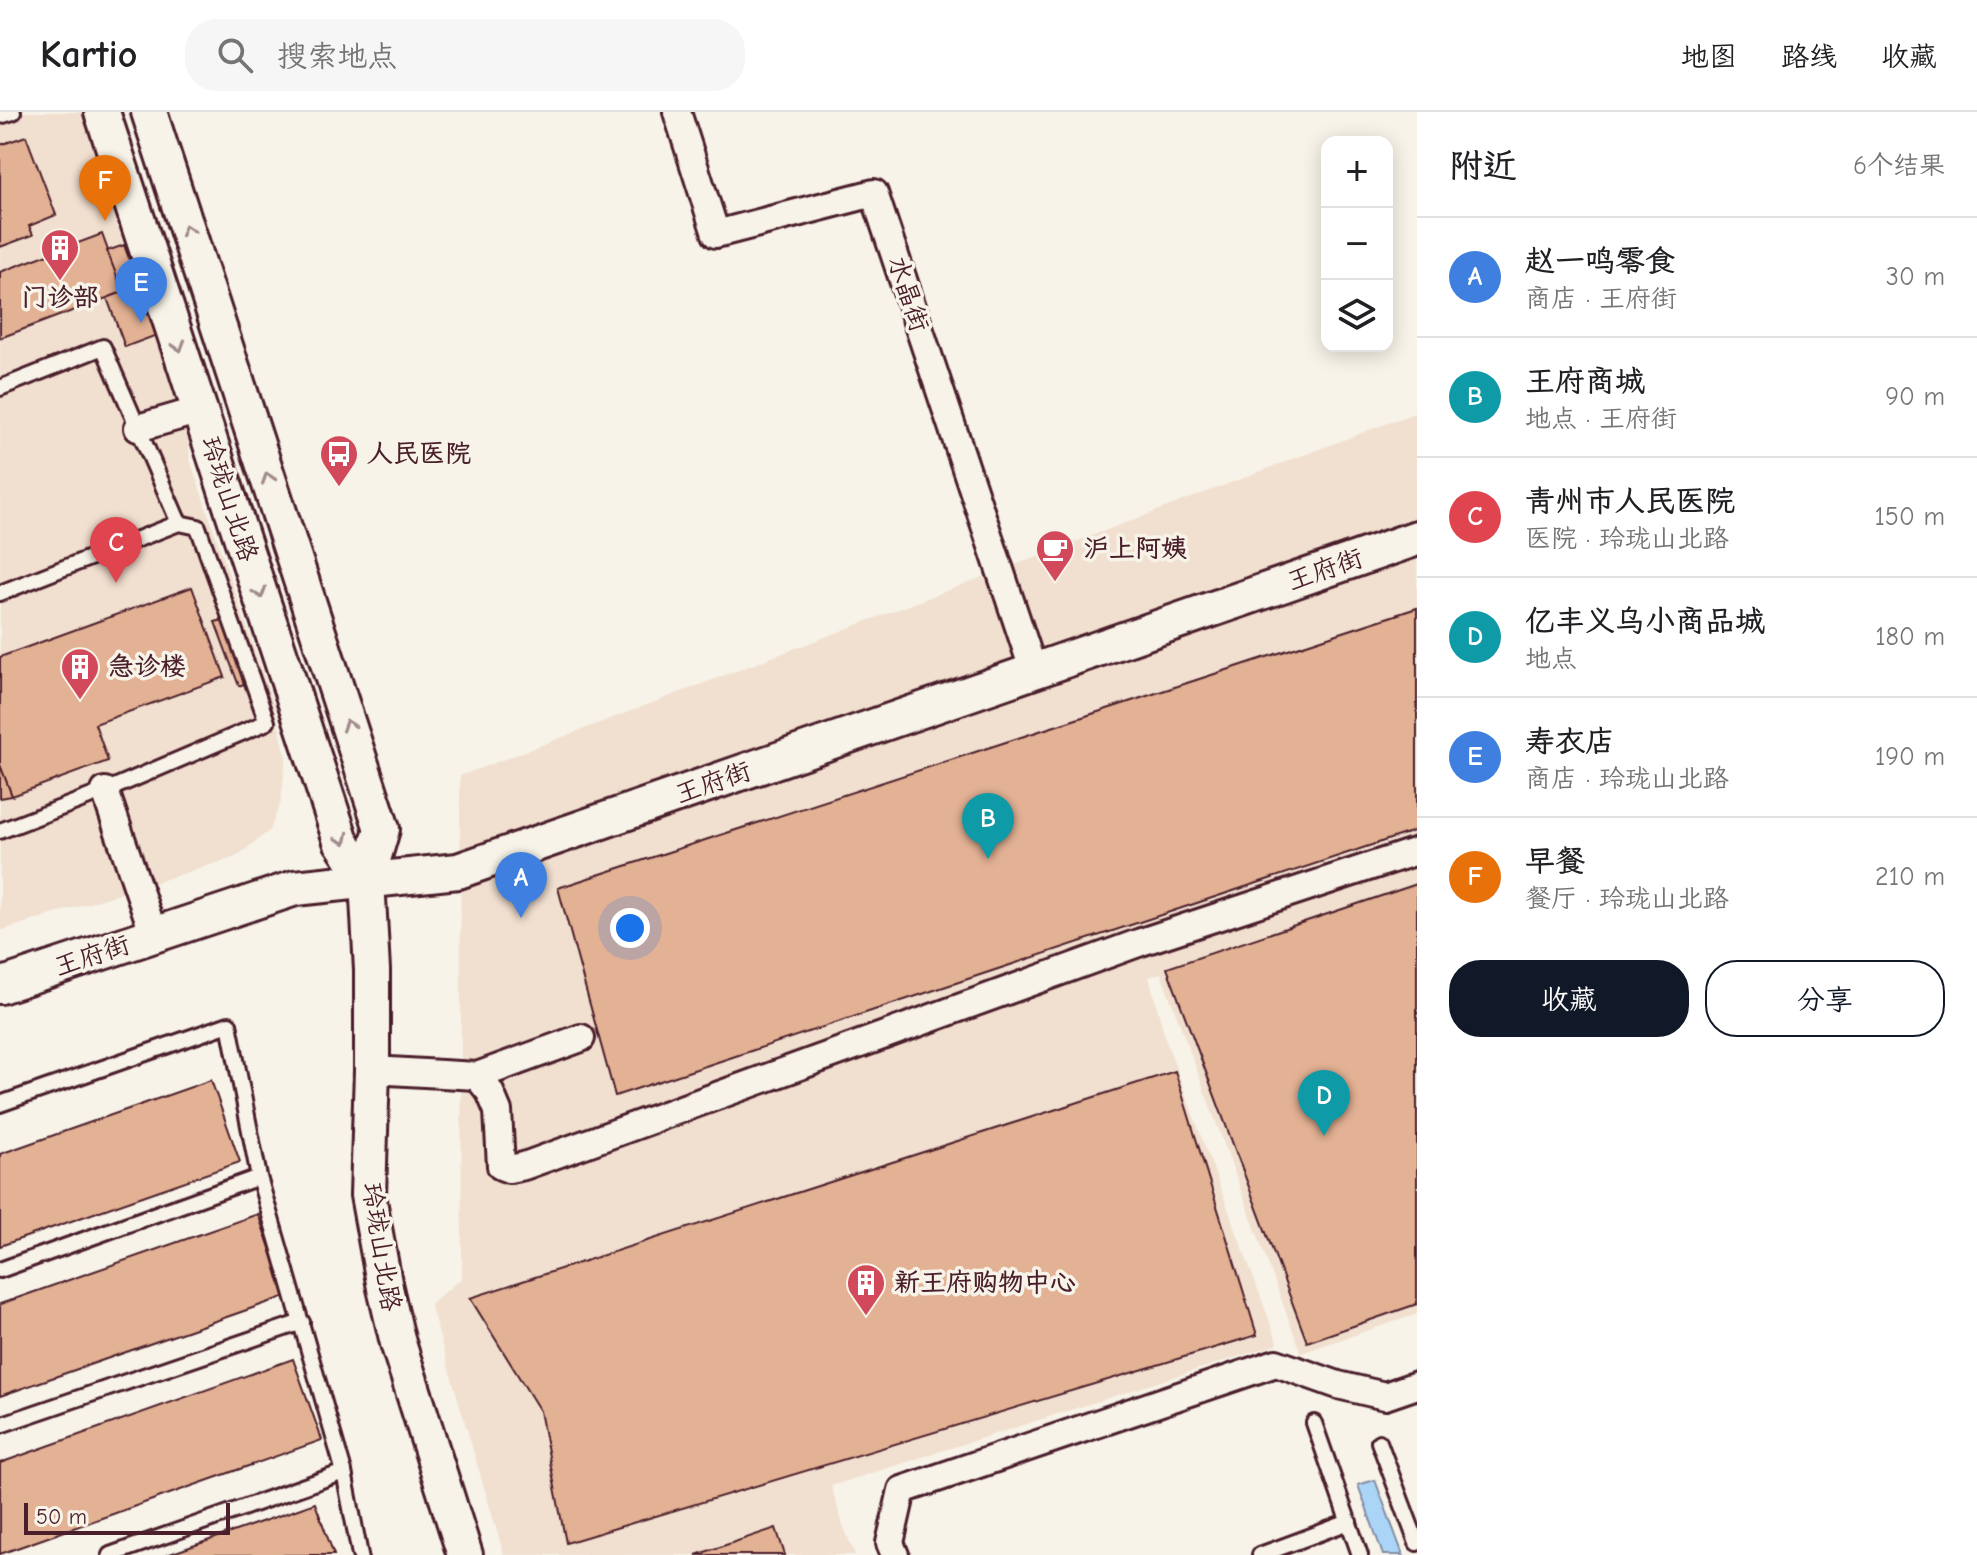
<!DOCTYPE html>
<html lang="zh">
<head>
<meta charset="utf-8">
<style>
	:root { --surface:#fff; --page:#f6f6f6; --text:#202124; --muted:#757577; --line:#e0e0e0; --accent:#111827 }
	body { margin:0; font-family:"Comic Neue","LXGW WenKai TC",sans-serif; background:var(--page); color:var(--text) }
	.controls { position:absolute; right:24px; top:24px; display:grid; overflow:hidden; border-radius:16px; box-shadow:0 4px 20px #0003 }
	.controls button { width:72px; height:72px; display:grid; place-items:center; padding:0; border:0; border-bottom:2px solid var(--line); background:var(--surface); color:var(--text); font:40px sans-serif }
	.scale { position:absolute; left:24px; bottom:20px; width:206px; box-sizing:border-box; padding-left:8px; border:4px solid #4a1f2b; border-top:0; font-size:22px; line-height:28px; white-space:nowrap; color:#4a1f2b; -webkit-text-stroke:6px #f7f3e8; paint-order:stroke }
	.you { position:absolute; left:630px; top:816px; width:28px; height:28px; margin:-20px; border:6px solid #fff; border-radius:50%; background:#1a73e8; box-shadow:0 0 0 12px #1a73e833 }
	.badge { display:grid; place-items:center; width:52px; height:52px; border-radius:50%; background:var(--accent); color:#fff; font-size:26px; font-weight:700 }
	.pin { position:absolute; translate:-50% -66px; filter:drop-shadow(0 2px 4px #0008) }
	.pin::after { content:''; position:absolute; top:42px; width:28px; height:24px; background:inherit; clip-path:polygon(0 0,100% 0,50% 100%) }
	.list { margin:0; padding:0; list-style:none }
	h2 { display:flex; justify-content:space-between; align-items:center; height:104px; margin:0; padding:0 32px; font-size:34px }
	h2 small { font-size:26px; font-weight:400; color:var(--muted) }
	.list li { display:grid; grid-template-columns:52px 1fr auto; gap:24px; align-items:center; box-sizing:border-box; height:120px; padding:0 32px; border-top:2px solid var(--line) }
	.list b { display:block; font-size:30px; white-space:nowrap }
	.list p { margin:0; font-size:26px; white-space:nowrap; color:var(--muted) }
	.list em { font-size:26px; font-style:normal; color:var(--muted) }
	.actions { display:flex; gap:16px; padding:24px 32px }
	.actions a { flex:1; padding:18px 0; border:2px solid var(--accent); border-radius:32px; text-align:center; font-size:28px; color:var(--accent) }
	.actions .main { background:var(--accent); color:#fff }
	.icon { flex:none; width:44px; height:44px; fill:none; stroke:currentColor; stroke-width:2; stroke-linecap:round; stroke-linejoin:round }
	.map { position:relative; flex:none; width:1417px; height:1443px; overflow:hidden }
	header { display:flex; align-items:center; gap:48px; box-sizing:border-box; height:112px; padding:0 40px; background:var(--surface); border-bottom:2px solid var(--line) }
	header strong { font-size:38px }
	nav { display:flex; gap:44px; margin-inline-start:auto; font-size:28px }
	.search { width:560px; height:72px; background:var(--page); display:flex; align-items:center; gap:20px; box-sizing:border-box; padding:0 28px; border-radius:32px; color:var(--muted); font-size:30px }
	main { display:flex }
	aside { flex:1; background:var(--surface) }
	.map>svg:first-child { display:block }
	.built { fill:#f1dfcf }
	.water { fill:#abd5f6; stroke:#848ca5; stroke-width:2 }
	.building { fill:#e3b194; stroke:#4a1f2b; stroke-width:2 }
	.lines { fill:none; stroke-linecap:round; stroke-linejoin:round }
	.service-casing { stroke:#4a1f2b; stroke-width:20 }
	.minor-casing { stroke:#4a1f2b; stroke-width:32 }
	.tertiary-casing { stroke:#4a1f2b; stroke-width:40 }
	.service { stroke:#f7f3e8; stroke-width:14 }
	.minor { stroke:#f7f3e8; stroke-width:26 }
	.tertiary { stroke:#f7f3e8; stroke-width:34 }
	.oneway { stroke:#a0898a }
	.labels { text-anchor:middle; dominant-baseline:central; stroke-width:7; stroke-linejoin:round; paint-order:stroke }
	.street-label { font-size:26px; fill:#4a1f2b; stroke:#f7f3e8 }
	.poi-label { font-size:26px; font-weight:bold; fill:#4a1f2b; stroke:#f7f3e8; text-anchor:start }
</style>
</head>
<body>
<header>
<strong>Kartio</strong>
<div class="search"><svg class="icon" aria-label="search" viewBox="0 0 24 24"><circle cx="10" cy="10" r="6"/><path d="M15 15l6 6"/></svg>搜索地点</div>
<nav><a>地图</a><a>路线</a><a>收藏</a></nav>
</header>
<main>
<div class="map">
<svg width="1417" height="1443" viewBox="0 0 1417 1443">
	<rect width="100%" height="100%" fill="#f7f3e8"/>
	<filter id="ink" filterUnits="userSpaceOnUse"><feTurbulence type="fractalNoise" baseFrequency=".0125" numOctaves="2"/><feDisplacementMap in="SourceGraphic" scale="16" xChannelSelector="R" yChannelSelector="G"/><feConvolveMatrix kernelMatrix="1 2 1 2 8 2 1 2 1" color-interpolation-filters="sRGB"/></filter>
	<g filter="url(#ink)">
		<g class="built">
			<path d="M0,0H88L124,133L187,301L190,348L274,594L286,644L281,689L270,718L236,745L0,819Z"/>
			<path d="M1417,300V1202L1301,1241L1161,861L1149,865L1166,929L1278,1232L831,1374L843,1413L855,1443H504L430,1192L462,1166L460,664Z"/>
		</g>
		<path class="water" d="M1375,1368L1403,1443H1383L1358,1373Z"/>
		<g class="building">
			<path d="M26,24L56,103L29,114L33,123L0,135V33Z"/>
			<path d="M102,122L123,180L0,226V160Z"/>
			<path d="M124,133L157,223L125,235L107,186L123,180L107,139Z"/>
			<path d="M192,475L225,565L95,612L108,649L12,684L0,653V545Z"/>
			<path d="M1417,496V718L615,984L558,776Z"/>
			<path d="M223,508L246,571L239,574L215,510Z"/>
			<path d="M0,653L12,684L0,686Z"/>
			<path d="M1417,772V1192L1307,1230L1167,856Z"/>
			<path d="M1175,959L1257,1223L566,1431L540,1299L470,1186Z"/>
			<path d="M211,968L240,1050L0,1134V1042Z"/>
			<path d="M258,1102L287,1184L0,1284V1192Z"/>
			<path d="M293,1247L322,1328L0,1442V1351Z"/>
			<path d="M315,1391L334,1443H167Z"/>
			<path d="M776,1416L785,1443H696Z"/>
		</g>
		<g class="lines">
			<defs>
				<g id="service">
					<path d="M0,4L13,0"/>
					<path d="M0,276L103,235L179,411L0,481"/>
					<path d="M0,719L105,679L267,610L198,415L179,411"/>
					<path d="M0,992L229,912L259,1065L344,1360L360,1443"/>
					<path d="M0,1158L259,1065"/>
					<path d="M1314,1311L1360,1443"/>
					<path d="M0,1313L302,1210"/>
					<path d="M1379,1330L1417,1431"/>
					<path d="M110,1443L344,1360"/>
					<path d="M1260,1443L1349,1410"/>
				</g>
				<g id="minor">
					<path d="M677,0L716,122L874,81L1034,560"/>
					<path d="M138,316L200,298"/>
					<path d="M105,679L154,823"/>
					<path d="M372,958L477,964L490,980L498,999L501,1054L509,1057L524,1054L1141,830L1417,739"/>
					<path d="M477,964L581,926"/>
					<path d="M895,1443L890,1431L902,1378L1276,1251L1338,1273L1385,1284L1417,1273"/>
				</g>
				<g id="tertiary">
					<path d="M102,0L341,729L367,768"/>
					<path d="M149,0L382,717L367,768L372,858V958L368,1083L385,1176L398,1231L465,1443"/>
					<path d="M0,874L295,776L458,759L1417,426"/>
				</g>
			</defs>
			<use href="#service" class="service-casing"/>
			<use href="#minor" class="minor-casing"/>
			<use href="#tertiary" class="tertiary-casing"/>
			<use href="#service" class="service"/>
			<use href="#minor" class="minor"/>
			<use href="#tertiary" class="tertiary"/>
		</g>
		<defs><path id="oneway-chevron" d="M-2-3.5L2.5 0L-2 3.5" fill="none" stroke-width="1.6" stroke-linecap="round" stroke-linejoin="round" transform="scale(2)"/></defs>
		<g class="oneway">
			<use href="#oneway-chevron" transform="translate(187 118) rotate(-108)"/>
			<use href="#oneway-chevron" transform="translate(179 234) rotate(72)"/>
			<use href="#oneway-chevron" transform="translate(268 366) rotate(-108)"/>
			<use href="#oneway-chevron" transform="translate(260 481) rotate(72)"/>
			<use href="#oneway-chevron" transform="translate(348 613) rotate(-108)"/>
			<use href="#oneway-chevron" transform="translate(343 727) rotate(65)"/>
		</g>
	</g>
	<defs>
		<symbol id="building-pin" viewBox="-11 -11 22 30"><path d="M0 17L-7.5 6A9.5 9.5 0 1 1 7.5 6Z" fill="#d1495b" stroke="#f7f3e8"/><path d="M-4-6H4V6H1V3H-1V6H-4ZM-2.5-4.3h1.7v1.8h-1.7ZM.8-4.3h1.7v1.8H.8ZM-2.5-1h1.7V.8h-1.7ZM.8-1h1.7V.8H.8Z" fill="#fff"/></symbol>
		<symbol id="bus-pin" viewBox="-11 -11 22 30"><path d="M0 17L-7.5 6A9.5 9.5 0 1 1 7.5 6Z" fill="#d1495b" stroke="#f7f3e8"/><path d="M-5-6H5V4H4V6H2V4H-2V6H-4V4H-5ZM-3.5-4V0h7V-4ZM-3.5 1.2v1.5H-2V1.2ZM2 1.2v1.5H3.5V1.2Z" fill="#fff"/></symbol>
		<symbol id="cafe-pin" viewBox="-11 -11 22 30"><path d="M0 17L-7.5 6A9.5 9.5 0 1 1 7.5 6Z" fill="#d1495b" stroke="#f7f3e8"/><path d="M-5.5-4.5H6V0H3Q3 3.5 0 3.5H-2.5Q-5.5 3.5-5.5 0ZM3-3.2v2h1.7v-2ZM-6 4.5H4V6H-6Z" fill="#fff"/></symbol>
	</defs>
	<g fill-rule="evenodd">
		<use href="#building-pin" x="38" y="114" width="44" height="60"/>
		<use href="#bus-pin" x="317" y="320" width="44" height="60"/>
		<use href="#cafe-pin" x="1033" y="415" width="44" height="60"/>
		<use href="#building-pin" x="58" y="533" width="44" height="60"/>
		<use href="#building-pin" x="844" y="1149" width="44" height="60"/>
	</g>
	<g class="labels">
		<g class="street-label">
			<text transform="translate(908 182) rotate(72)">水晶街</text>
			<text transform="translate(229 387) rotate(72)">玲珑山北路</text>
			<text transform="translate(1325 458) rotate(-19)">王府街</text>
			<text transform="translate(713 671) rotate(-19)">王府街</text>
			<text transform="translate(92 844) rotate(-18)">王府街</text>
			<text transform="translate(381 1135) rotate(81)">玲珑山北路</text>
		</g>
		<g class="poi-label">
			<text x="60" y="186" text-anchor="middle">门诊部</text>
			<text x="367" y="342">人民医院</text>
			<text x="1083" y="437">沪上阿姨</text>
			<text x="108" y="555">急诊楼</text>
			<text x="894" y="1171">新王府购物中心</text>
		</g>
	</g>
</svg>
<div class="controls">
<button>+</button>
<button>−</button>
<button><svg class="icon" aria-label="layers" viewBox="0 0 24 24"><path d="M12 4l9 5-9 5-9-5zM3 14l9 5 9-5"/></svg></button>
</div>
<div class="scale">50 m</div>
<div class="you"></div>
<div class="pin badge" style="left:521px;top:806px;background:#3f7fe0">A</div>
<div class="pin badge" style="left:988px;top:747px;background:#0f9aa8">B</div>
<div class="pin badge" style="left:116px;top:471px;background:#e0444e">C</div>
<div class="pin badge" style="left:1324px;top:1024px;background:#0f9aa8">D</div>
<div class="pin badge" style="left:141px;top:211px;background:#3f7fe0">E</div>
<div class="pin badge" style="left:105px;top:109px;background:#e8710a">F</div>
</div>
<aside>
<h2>附近<small>6个结果</small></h2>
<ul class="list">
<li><span class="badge" style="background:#3f7fe0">A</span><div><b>赵一鸣零食</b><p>商店 · 王府街</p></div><em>30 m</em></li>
<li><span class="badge" style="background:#0f9aa8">B</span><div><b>王府商城</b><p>地点 · 王府街</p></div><em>90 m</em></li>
<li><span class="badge" style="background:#e0444e">C</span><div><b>青州市人民医院</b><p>医院 · 玲珑山北路</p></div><em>150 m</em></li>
<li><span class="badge" style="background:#0f9aa8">D</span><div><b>亿丰义乌小商品城</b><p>地点</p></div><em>180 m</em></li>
<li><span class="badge" style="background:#3f7fe0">E</span><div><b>寿衣店</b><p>商店 · 玲珑山北路</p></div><em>190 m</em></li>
<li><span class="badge" style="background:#e8710a">F</span><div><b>早餐</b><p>餐厅 · 玲珑山北路</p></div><em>210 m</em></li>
</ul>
<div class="actions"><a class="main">收藏</a><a>分享</a></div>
</aside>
</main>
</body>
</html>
